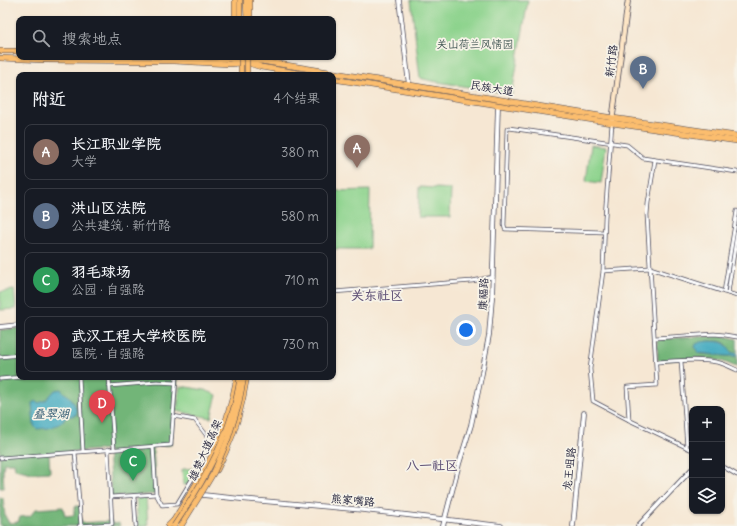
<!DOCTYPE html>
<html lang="zh">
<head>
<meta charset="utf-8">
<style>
	:root { --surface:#171b24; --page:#20242c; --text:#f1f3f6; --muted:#9ea1a6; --line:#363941; --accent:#c8321e }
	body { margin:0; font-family:Delius,"LXGW WenKai TC",sans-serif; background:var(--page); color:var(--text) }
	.controls { position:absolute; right:12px; bottom:12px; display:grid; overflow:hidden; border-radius:8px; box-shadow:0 1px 3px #0004 }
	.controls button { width:36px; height:36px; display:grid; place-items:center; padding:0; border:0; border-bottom:1px solid var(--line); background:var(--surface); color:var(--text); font:20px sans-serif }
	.you { position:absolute; left:466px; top:330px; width:14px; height:14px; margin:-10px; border:3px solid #fff; border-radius:50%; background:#1a73e8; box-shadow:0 0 0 6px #1a73e833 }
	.badge { display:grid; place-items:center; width:26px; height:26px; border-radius:50%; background:var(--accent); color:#fff; font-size:13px; font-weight:700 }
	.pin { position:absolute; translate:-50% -33px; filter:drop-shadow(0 1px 2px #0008) }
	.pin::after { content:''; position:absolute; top:21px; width:14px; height:12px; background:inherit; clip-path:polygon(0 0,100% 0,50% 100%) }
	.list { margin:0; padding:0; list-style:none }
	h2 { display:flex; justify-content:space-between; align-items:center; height:52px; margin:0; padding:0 16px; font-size:17px }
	h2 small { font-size:13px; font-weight:400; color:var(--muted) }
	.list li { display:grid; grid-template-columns:26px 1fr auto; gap:12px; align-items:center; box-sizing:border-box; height:56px; margin:0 8px 8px; padding:0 8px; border:1px solid var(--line); border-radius:8px }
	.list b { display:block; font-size:15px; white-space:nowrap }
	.list p { margin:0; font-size:13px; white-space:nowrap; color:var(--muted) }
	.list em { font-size:13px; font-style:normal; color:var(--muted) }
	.icon { flex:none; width:22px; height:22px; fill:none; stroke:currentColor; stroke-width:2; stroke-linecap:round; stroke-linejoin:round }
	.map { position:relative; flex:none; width:737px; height:526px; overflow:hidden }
	.search { position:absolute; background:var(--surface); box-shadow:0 1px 3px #0004; left:16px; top:16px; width:320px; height:44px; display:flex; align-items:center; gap:10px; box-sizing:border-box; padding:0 14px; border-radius:8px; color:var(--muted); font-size:15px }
	.panel { position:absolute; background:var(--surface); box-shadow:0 1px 3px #0004; left:16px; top:72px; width:320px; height:308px; border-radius:8px }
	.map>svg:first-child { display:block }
	.green { fill:#8dd38d; stroke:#587a64 }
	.forest { fill:#72b578; stroke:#4a6c5a }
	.water { fill:#40a9bf; stroke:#31667d }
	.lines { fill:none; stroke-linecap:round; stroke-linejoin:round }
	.minor-casing { stroke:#424052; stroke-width:4.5 }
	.tertiary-casing { stroke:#424052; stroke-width:5.5 }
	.secondary-casing { stroke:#424052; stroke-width:6 }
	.primary-casing { stroke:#424052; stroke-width:6 }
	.trunk-casing { stroke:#424052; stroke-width:6 }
	.minor { stroke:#fff; stroke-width:3 }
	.tertiary { stroke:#fff; stroke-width:4 }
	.secondary { stroke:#fde5c5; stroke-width:4.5 }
	.primary { stroke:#fbbd6e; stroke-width:5 }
	.trunk { stroke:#fbbd6e; stroke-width:5 }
	.trunk-bridge-casing { stroke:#424052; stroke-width:6; stroke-linecap:butt }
	.trunk-bridge { stroke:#fbbd6e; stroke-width:5 }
	.labels { text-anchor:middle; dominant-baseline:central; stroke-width:3.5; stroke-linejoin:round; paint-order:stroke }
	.park-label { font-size:11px; fill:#425754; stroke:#f7f3e8 }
	.street-label { font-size:11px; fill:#22223b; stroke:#f7f3e8 }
	.water-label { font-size:12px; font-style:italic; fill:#2e5870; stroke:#f7f3e8 }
	.quarter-label { font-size:13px; font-weight:bold; fill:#625478; stroke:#f7f3e8 }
</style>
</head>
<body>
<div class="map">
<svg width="737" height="526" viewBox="0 0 737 526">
	<rect width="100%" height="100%" fill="#f7f3e8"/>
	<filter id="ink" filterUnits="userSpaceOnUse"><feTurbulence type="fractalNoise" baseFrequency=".025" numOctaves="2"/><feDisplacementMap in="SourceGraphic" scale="8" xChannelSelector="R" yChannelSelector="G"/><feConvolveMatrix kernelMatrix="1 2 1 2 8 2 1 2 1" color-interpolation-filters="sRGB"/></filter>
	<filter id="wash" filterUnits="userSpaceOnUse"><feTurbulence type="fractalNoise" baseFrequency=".012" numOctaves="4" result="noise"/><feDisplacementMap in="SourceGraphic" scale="16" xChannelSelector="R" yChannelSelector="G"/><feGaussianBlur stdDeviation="0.9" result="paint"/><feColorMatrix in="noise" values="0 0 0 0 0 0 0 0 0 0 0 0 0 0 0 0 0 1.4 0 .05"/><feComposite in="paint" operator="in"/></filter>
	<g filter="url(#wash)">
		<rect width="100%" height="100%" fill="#f6e7d3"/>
		<g class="green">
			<path d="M411,0H528L512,94L432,81L420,78Z"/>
			<path d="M591,145L606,147L601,183L586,181Z"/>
			<path d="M419,187L451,189L450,217H418Z"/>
			<path d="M370,190L369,249H333V191Z"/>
			<path d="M14,290L16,309L0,310V292Z"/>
			<path d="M180,386L205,390L217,395L211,418L177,411Z"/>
			<path d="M197,468L187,485H183L182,470L183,469Z"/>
			<path d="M146,497L148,526H138L136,498Z"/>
		</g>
		<g class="forest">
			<path d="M19,328V377H178L175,414L173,416L171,445L153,446L156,494L111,497L108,449L49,454L50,472L32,473L15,469L14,463H4L3,472L4,488H0V330Z"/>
			<path d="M716,336H724L737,339V353H732C730,350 728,347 726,344C721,339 706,341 699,343L696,349L701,354C713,354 725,357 737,356V367C730,365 724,361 716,360C699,356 677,360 660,361L658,360L657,341L659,339Z"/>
			<path d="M0,497L3,498L5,516L9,523L18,522L20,517L30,516L36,509L63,507L65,516L74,515V510L76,506H80L81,523L112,521V524L119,523L120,526H0Z"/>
		</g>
		<g class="water">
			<path d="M709,341C722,342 725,341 732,353H737V356H726L699,353L695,347L696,344L701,342Z"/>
			<path d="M61,389C64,394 65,393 69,396C73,400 78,409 76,415L67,417L59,424L49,428L37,429L34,426L32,403L36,401L39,403L46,400L55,390Z"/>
		</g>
	</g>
	<g filter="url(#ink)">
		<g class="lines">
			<defs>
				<g id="minor">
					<path d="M612,123L605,217L603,271L590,369L593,401L629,420L692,450"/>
					<path d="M604,232L505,229L504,225L507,129L509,128L627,145L643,158L737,172"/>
					<path d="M603,271L650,268L737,296"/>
					<path d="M333,292L472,281L493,277"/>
					<path d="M724,292L737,211"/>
					<path d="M728,293L737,233"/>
					<path d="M655,338L714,334L725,335L737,337"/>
					<path d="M0,357L19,355"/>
					<path d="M681,361L687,448"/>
					<path d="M656,362C675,361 698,358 716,362C724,363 730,367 737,370"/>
					<path d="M79,377L83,451"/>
					<path d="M109,377L114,449"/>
					<path d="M0,379L23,377"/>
					<path d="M109,386L157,382L175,383"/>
					<path d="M173,416L195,420L210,440L216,442"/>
					<path d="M629,420L627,387L657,385L647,215L648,203L655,160"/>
					<path d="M75,452L81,526"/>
					<path d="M0,458L171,445L176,377"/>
					<path d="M722,466L737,475"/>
					<path d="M156,494L162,505L177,504L197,471L210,440"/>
					<path d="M134,496L136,526"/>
					<path d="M111,497L156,494L153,446"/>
					<path d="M79,526L112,524L108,449"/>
				</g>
				<g id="tertiary">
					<path d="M399,0L409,85"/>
					<path d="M0,327L19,325"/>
					<path d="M203,495L241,499L364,510L501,526"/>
					<path d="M443,526L459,464L471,425L482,373L489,335L492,298L498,105"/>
					<path d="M573,526L584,413"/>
					<path d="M638,526L691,470"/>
				</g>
				<path id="secondary" d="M612,122L628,0"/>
				<g id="primary">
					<path d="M235,0V19"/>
					<path d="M250,0V19"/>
					<path d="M0,51H19"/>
					<path d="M186,57L230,59L240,61"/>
					<path d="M0,58L45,60L174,61L230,64L261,61L613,118L737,136"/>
					<path d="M248,63L261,67L310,75"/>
					<path d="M333,79L612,123L737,141"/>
					<path d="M217,470C228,449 237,426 242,402C244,394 245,385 247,377"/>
					<path d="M171,525C185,501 201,478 213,453C224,430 232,403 237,377"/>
				</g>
				<g id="trunk">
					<path d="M240,0V19"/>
					<path d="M246,0L247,19"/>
					<path d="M168,526L173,521"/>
				</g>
			</defs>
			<use href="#minor" class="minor-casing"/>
			<use href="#tertiary" class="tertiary-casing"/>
			<use href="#secondary" class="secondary-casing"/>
			<use href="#primary" class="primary-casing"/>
			<use href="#trunk" class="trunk-casing"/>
			<use href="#minor" class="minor"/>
			<use href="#tertiary" class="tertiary"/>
			<use href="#secondary" class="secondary"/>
			<use href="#primary" class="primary"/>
			<use href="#trunk" class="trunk"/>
			<defs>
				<g id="trunk-bridge">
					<path d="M241,57V75"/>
					<path d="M247,57V75"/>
					<path d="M174,526C204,481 233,432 240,377"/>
					<path d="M181,526L199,497L214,472L228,439L238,407L244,377"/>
				</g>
			</defs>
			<use href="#trunk-bridge" class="trunk-bridge-casing"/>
			<use href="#trunk-bridge" class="trunk-bridge"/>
		</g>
	</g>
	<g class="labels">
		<g class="park-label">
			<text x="475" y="44">关山荷兰风情园</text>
		</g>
		<g class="street-label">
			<text transform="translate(611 61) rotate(-83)">新竹路</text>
			<text transform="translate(492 88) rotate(9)">民族大道</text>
			<text transform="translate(483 294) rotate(-87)">康福路</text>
			<text transform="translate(205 450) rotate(-66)">雄楚大道高架</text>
			<text transform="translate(569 469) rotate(-84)">龙王咀路</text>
			<text transform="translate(353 500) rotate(5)">熊家嘴路</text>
		</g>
		<g class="water-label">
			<text x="51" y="413">叠翠湖</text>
		</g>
		<g class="quarter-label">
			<text x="377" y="295">关东社区</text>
			<text x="432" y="465">八一社区</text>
		</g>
	</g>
</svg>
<div class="controls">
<button>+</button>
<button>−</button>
<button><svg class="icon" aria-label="layers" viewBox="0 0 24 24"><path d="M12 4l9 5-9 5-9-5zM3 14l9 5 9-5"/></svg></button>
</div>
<div class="you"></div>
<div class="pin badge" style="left:357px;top:168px;background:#8d6e63">A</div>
<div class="pin badge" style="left:643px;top:89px;background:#5c6f8a">B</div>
<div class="pin badge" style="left:133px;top:481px;background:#2e9e5b">C</div>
<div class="pin badge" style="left:102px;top:423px;background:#e0444e">D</div>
<div class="search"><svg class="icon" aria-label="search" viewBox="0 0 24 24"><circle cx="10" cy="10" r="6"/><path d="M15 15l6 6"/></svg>搜索地点</div>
<section class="panel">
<h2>附近<small>4个结果</small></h2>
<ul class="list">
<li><span class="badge" style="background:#8d6e63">A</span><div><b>长江职业学院</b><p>大学</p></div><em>380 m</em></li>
<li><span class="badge" style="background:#5c6f8a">B</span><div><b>洪山区法院</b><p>公共建筑 · 新竹路</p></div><em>580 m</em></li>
<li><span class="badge" style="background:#2e9e5b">C</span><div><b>羽毛球场</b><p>公园 · 自强路</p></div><em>710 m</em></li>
<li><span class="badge" style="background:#e0444e">D</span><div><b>武汉工程大学校医院</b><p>医院 · 自强路</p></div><em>730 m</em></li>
</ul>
</section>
</div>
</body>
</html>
